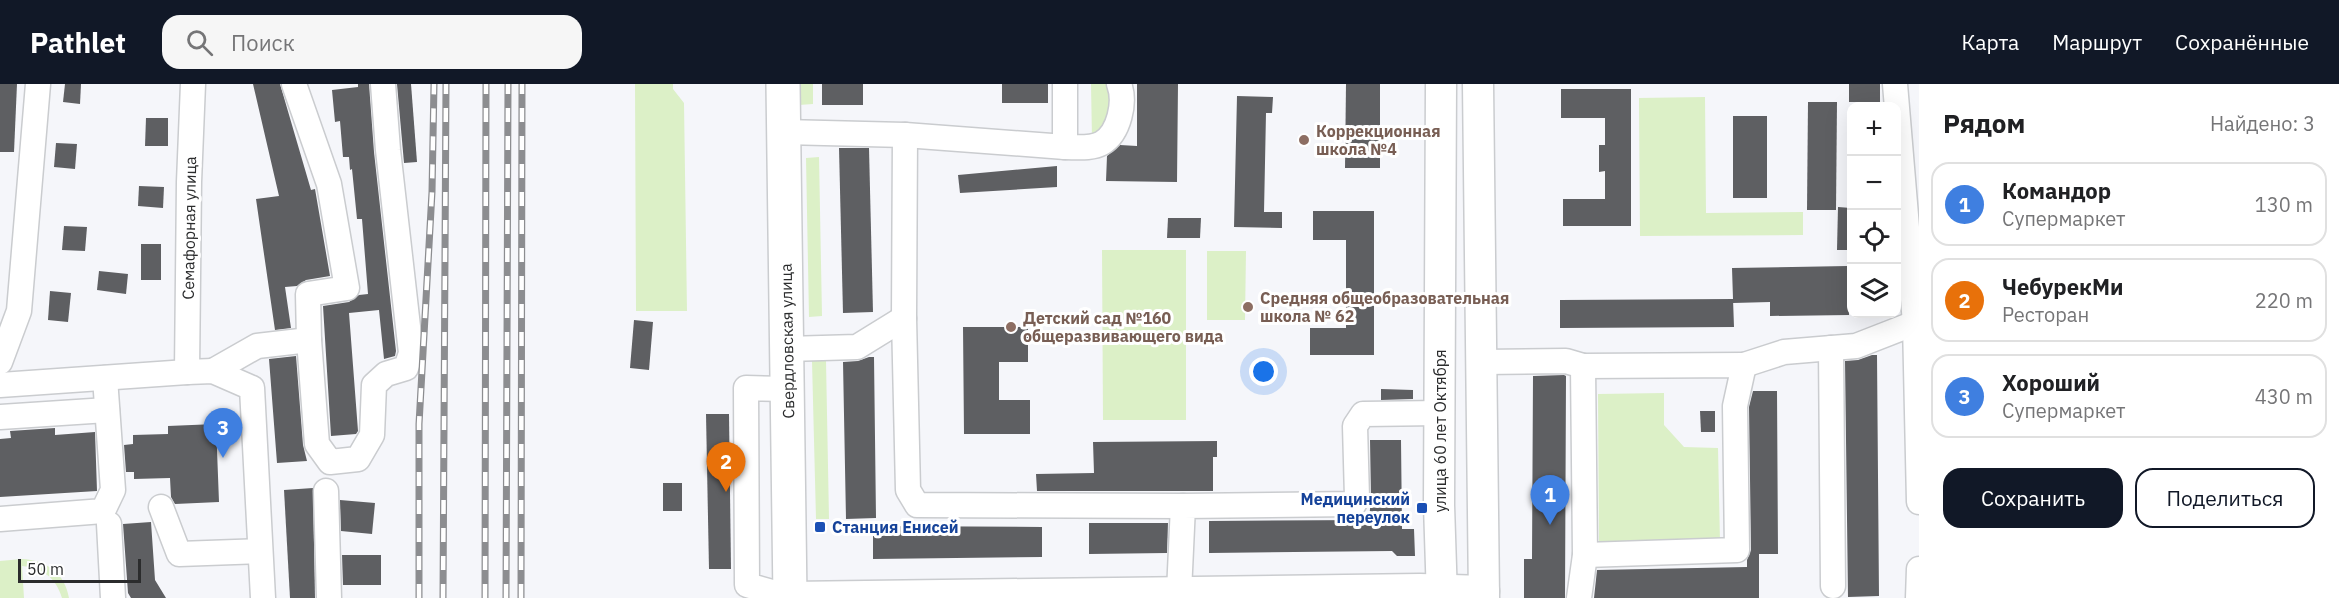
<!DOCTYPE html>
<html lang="ru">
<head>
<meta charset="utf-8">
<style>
	:root { --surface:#fff; --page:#f6f6f6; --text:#202124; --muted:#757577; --line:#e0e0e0; --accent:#111827 }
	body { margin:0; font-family:"IBM Plex Sans",sans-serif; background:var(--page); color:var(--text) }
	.controls { position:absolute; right:18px; top:18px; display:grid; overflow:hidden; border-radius:12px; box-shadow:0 6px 24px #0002 }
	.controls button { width:54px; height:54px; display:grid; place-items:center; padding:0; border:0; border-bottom:2px solid var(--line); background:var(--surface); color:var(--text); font:30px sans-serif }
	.scale { position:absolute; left:18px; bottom:15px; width:123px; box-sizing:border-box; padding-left:6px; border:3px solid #2b2c2d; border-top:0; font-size:16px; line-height:21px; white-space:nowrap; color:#2b2c2d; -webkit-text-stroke:4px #fff; paint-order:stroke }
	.you { position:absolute; left:1264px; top:288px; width:21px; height:21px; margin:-15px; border:4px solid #fff; border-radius:50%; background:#1a73e8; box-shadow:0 0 0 9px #1a73e833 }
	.badge { display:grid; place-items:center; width:39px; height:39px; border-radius:50%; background:var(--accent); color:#fff; font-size:20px; font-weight:700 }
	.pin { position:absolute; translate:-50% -50px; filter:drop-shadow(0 2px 3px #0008) }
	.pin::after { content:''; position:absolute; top:32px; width:21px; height:18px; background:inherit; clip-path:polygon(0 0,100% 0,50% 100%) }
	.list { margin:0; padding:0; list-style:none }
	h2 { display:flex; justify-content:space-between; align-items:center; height:78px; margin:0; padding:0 24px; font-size:26px }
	h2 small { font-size:20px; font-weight:400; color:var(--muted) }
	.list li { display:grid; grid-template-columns:39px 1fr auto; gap:18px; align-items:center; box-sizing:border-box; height:84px; margin:0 12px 12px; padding:0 12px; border:2px solid var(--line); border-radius:18px }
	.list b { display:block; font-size:22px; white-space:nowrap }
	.list p { margin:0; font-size:20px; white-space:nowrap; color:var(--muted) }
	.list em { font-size:20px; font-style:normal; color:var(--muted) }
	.actions { display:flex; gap:12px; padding:18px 24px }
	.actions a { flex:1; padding:14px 0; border:2px solid var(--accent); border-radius:18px; text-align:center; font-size:21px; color:var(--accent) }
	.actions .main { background:var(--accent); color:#fff }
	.icon { flex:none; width:33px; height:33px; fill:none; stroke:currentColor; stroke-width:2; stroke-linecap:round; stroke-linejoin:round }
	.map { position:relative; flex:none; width:1919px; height:514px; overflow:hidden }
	header { display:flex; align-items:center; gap:36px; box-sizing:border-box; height:84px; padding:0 30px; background:var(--accent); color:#fff }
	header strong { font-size:28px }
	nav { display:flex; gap:33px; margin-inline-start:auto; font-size:21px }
	.search { width:420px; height:54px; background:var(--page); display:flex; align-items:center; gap:15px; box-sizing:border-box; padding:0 21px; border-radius:18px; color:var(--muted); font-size:22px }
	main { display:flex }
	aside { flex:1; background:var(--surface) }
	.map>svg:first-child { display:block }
	.green { fill:#dcf0c7 }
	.building { fill:#5e5f62 }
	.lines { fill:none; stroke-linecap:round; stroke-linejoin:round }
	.minor-casing { stroke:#cacccf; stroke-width:27 }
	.major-casing { stroke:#cacccf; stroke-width:33 }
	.highway-casing { stroke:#cacccf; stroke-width:36 }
	.minor { stroke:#fff; stroke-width:24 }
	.major { stroke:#fff; stroke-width:30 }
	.highway { stroke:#fff; stroke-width:33 }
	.rail-casing { stroke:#8c8d90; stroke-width:7 }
	.rail { stroke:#fff; stroke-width:4.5; stroke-dasharray:14; stroke-linecap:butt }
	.education-dot { fill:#8d6e63; stroke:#fff; stroke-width:2 }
	.transit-dot { fill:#1a4fb4; stroke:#fff; stroke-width:2 }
	.labels { text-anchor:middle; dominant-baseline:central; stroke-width:6; stroke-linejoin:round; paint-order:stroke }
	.education-label { font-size:16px; font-weight:bold; fill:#785e54; stroke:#fff; text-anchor:start }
	.street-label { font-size:16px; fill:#2b2c2d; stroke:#fff }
	.transit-label { font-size:16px; font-weight:bold; fill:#164399; stroke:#fff; text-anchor:end }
</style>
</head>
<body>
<header>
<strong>Pathlet</strong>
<div class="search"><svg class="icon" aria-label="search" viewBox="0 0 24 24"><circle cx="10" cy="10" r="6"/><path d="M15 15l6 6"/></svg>Поиск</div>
<nav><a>Карта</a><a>Маршрут</a><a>Сохранённые</a></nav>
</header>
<main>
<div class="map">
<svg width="1919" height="514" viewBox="0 0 1919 514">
	<rect width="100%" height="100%" fill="#f5f6fa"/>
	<g class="green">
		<path d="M635,0H673V5L684,19L687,227H636Z"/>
		<path d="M799,0H813V20L799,21Z"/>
		<path d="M1091,0H1110L1111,33L1092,55Z"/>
		<path d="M1705,13L1706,129L1803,128V151L1640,152L1639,14Z"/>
		<path d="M819,73L822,232L809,233L806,74Z"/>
		<path d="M1102,166H1186V336H1103Z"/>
		<path d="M1207,167H1246L1245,236H1207Z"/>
		<path d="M812,277H826L829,435H816Z"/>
		<path d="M1664,309V341L1684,363L1718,364L1720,458L1599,460L1598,310Z"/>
		<path d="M22,475C46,476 65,489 69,514H62C56,494 43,484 22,482L24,514H0V477Z"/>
	</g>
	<g class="building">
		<path d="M0,0H17L14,68H0Z"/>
		<path d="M65,0H81L80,20L63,18Z"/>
		<path d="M253,0H280L311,106L315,105L330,192L306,196L297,202L285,203L291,244L275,246L256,115L279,112Z"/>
		<path d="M358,0H369L374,68L396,267L395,272L384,275L379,226L349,229L358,347L356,350L331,352L323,222L349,218L359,211L368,210L362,135H357L352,85L350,86L349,73H343L340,37L335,38L332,6L358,3Z"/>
		<path d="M397,0H411L417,78L404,79Z"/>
		<rect x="822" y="0" width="41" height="21"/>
		<rect x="1002" y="0" width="46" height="19"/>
		<path d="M1137,0H1178L1177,98L1106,97L1107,72L1120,61L1137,62Z"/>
		<path d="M1346,0H1380V84H1345Z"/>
		<rect x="1849" y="0" width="31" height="18"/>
		<path d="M1561,5H1631V142H1563V115H1605V87L1599,88V61H1605V34H1561Z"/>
		<path d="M1237,12L1273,13L1272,29H1266L1264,128H1282V144L1234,143Z"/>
		<path d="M1808,18H1837L1836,126H1807Z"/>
		<rect x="1733" y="32" width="34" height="82"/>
		<path d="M146,34H168V62H145Z"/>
		<path d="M56,59L77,60L75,85L54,83Z"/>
		<path d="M839,64H869L873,228L843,229Z"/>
		<path d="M1057,82V103L960,109L958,91Z"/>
		<path d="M139,102L164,103L163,124L138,122Z"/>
		<path d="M1838,123L1851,124V166H1837Z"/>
		<path d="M1313,127H1374V271H1310V244H1346V156H1313Z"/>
		<path d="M1168,134H1201L1200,154H1167Z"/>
		<path d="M64,142L87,143L85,167L62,166Z"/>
		<rect x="141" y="160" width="20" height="36"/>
		<path d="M1848,182L1849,231L1770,232V218L1733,219V215L1734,243L1560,244V216L1733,215L1732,184Z"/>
		<path d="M99,187L128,190L126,210L97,206Z"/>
		<path d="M50,207L71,209L68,238L48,236Z"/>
		<path d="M634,236L653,238L649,286L630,284Z"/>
		<path d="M963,243H1028V278H999V316H1030V350H964Z"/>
		<path d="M1872,271H1877L1879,512L1848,513L1845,277L1858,276Z"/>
		<path d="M296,272L303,361L307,377L277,379L269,275Z"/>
		<path d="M869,273H874L876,434L846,435L843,278L858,277Z"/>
		<path d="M1564,291L1566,292L1565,514H1524V475H1532L1533,292Z"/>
		<path d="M1381,305L1413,306V315L1381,316Z"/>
		<path d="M1753,307H1777L1778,470H1759V514H1594L1597,486L1747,483V476L1751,466L1749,323Z"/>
		<path d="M1700,327H1715V348H1701Z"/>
		<path d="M706,330H729L731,485H709Z"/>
		<path d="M216,340L219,418L175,420L171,413L170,394L134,395V388H126L124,361L133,360V351L168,350V342Z"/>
		<path d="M55,344V351L95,348L97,407L0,413V355L11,354L10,347Z"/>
		<path d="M1370,356H1401L1402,445H1414L1415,472H1397L1392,467L1209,469V437L1369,436L1371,414Z"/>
		<path d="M1217,357V373H1213V407H1037L1036,390L1094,389L1093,358Z"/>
		<rect x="663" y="399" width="19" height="28"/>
		<path d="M313,404L315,514H290L284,406Z"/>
		<path d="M340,416L375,419L372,450L341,447Z"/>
		<path d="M151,438L155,496L166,514H131L128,509L123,440Z"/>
		<path d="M1089,439H1168L1167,469L1089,470Z"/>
		<path d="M873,442L1042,443V473L873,475Z"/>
		<path d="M342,471H381V501H343Z"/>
	</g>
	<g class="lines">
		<defs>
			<g id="minor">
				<path d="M193,0L189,98L187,288L213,287L252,304L263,514"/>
				<path d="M294,0L329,100L347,204L308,210L309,256"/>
				<path d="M1895,0L1915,239L1919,418"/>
				<path d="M784,48L905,51L904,234"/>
				<path d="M905,51L1065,63V0"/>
				<path d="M1065,63C1076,63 1092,65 1102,59C1119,49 1126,18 1119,0"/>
				<path d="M1831,264L1833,502"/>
				<path d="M787,265L857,263L904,234L908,406L917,421L1183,422"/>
				<path d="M0,278L19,227L38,0"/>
				<path d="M1482,278L1566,277L1583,282L1585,471L1579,514"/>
				<path d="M1744,281L1784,268L1856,262L1915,239"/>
				<path d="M1583,282L1744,281L1735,322L1737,466L1585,471"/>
				<path d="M213,287L257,262L309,256L317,360L330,378L358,375L372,351L374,301L386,290L406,284L411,269L388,66L383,0"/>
				<path d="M0,301L187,288"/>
				<path d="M787,305L746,304L747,501L790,513"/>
				<path d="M0,333L107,326"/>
				<path d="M326,407L329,514"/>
				<path d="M161,423L179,470L260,467"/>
				<path d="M0,435L103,427L113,406L105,294"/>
				<path d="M109,440L113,514"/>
				<path d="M1179,508L1183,422L1354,420L1357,414L1355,342L1363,330L1440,329"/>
				<path d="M1918,514L1919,485"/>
			</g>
			<g id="major">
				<path d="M1441,0L1439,421L1442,514"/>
				<path d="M1478,0L1484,514"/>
				<path d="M790,513L1420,505L1484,507"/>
			</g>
			<path id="highway" d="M783,0L790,514"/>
		</defs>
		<use href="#minor" class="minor-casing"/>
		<use href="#major" class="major-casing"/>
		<use href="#highway" class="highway-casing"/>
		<use href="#minor" class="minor"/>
		<use href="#major" class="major"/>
		<use href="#highway" class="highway"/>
		<defs>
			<g id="rail">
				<path d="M419,514V340L432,108L434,0"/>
				<path d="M443,514L446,0"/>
				<path d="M485,514L486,0"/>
				<path d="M506,514L508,0"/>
				<path d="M521,514L522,0"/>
			</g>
		</defs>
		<use href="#rail" class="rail-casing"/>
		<use href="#rail" class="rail"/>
	</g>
	<g class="education-dot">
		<circle cx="1304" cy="56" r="6"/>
		<circle cx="1248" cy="223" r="6"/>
		<circle cx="1011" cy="243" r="6"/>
	</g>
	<g class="transit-dot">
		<rect x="1416" y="418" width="12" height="12" rx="3"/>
		<rect x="814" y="437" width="12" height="12" rx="3"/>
	</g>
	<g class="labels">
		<g class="education-label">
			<text x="1316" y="47">Коррекционная<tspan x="1316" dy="18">школа №4</tspan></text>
			<text x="1260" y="214">Средняя общеобразовательная<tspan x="1260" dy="18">школа № 62</tspan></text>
			<text x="1023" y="234">Детский сад №160<tspan x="1023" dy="18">общеразвивающего вида</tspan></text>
		</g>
		<g class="street-label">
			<text transform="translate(189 144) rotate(-89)">Семафорная улица</text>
			<text transform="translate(787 257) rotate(-91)">Свердловская улица</text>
			<text transform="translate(1440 347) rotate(-90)">улица 60 лет Октября</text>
		</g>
		<g class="transit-label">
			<text x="1410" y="415">Медицинский<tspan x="1410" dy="18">переулок</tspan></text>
			<text x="832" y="443" text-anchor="start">Станция Енисей</text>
		</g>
	</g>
</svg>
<div class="controls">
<button>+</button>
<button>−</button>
<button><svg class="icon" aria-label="locate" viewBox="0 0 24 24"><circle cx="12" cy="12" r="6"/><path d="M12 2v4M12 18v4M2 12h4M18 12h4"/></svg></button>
<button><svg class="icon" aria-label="layers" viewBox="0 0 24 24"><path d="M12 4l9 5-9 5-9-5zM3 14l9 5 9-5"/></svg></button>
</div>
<div class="scale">50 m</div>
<div class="you"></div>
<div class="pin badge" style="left:1550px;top:441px;background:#3f7fe0">1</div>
<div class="pin badge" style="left:726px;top:408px;background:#e8710a">2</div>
<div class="pin badge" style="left:223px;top:374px;background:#3f7fe0">3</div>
</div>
<aside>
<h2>Рядом<small>Найдено: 3</small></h2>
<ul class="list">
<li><span class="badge" style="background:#3f7fe0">1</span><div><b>Командор</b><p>Супермаркет</p></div><em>130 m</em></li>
<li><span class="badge" style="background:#e8710a">2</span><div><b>ЧебурекМи</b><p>Ресторан</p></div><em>220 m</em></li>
<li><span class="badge" style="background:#3f7fe0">3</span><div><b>Хороший</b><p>Супермаркет</p></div><em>430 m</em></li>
</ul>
<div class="actions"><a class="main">Сохранить</a><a>Поделиться</a></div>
</aside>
</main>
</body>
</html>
